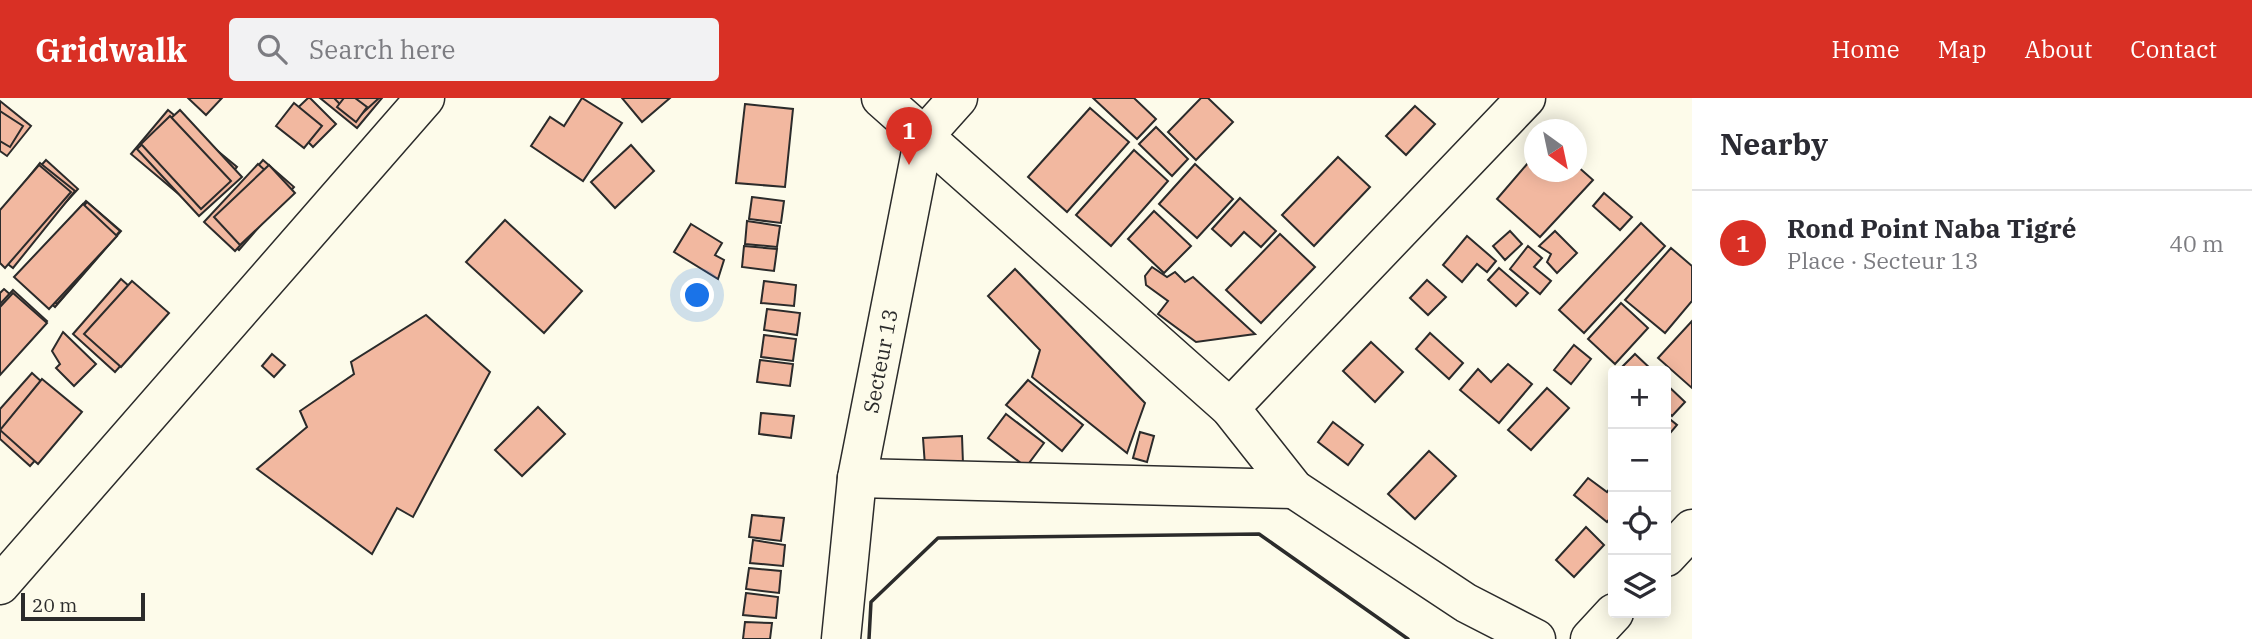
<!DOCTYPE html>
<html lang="en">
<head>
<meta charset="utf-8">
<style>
	:root { --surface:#fff; --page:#f2f2f3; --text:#2b2b33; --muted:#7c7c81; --line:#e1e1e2; --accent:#d93025 }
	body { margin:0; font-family:"IBM Plex Serif",serif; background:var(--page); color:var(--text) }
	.controls { position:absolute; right:21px; bottom:21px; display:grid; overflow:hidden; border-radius:7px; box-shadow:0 4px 18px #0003 }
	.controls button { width:63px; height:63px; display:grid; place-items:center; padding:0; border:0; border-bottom:2px solid var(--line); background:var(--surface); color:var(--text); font:35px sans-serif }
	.compass { position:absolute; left:1524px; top:21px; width:63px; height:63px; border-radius:50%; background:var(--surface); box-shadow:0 4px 18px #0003; rotate:147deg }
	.scale { position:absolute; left:21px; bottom:18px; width:124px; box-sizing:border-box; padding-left:7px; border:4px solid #2b2b2b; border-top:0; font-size:19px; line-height:24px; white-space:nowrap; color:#2b2b2b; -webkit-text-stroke:5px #fdfbea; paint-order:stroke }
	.you { position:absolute; left:698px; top:198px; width:24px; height:24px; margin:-18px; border:5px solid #fff; border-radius:50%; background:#1a73e8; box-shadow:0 0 0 10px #1a73e833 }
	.badge { display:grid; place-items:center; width:46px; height:46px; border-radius:50%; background:var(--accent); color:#fff; font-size:23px; font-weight:700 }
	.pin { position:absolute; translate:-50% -58px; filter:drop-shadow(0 2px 4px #0008) }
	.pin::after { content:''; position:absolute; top:37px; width:24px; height:21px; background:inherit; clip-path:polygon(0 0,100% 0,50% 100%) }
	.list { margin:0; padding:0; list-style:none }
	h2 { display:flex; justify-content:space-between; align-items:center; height:91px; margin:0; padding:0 28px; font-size:30px }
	h2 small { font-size:23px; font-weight:400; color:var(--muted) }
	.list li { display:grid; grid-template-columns:46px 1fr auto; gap:21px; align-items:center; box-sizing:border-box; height:105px; padding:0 28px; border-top:2px solid var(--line) }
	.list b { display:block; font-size:26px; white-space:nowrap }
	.list p { margin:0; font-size:23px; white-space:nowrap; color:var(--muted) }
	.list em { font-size:23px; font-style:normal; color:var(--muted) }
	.icon { flex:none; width:38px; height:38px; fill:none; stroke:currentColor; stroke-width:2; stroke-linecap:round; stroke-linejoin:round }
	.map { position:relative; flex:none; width:1692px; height:541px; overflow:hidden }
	header { display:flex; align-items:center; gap:42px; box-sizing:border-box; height:98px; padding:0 35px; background:var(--accent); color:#fff }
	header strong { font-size:33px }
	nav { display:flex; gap:38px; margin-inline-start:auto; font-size:24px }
	.search { width:490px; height:63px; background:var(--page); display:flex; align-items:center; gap:18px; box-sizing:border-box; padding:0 24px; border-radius:7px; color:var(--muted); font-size:26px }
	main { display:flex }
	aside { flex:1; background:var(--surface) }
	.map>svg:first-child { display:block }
	.building { fill:#f2b8a0; stroke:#2b2b2b; stroke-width:2 }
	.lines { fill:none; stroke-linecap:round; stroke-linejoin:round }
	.minor-casing { stroke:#2b2b2b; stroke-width:41 }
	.minor { stroke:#fdfbea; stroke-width:38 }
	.wall { stroke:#2b2b2b; stroke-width:3.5 }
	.labels { text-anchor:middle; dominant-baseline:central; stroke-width:5; stroke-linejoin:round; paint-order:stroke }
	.street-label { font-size:21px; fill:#2b2b2b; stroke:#fdfbea }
</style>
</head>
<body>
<header>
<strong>Gridwalk</strong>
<div class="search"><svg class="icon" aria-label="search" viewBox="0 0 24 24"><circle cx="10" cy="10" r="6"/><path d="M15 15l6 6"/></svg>Search here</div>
<nav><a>Home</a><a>Map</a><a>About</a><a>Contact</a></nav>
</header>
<main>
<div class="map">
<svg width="1692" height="541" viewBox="0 0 1692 541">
	<rect width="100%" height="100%" fill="#fdfbea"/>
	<g class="building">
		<path d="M188,0H222L206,17Z"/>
		<path d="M308,0H310L336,26L313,49L286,21Z"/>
		<path d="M320,0H382L357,30Z"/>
		<path d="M334,0H379L355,22Z"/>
		<path d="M344,0H355L367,9L356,24L337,9Z"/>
		<path d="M582,0L622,25L583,83L531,48L550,19L564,28Z"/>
		<path d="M622,0H670L642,24Z"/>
		<path d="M1093,0H1134L1156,21L1137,41Z"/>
		<path d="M1201,0H1208L1233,24L1196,62L1168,34Z"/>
		<path d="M0,3L31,28L7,58L0,53Z"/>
		<path d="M294,5L322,28L304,50L276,28Z"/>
		<path d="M745,6L793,11L785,89L736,85Z"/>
		<path d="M1415,8L1435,26L1406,57L1386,38Z"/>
		<path d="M1090,10L1129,44L1067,114L1028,79Z"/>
		<path d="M168,12L237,69L200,114L131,56Z"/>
		<path d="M180,12L242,79L199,118L137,51Z"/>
		<path d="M0,13L23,28L10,49L0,43Z"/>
		<path d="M170,18L231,83L201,111L141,46Z"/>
		<path d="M1156,29L1188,61L1172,78L1139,46Z"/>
		<path d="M631,47L654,73L615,110L591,84Z"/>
		<path d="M1134,52L1168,83L1111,148L1076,117Z"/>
		<path d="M1534,58V74H1576V67L1593,82L1540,139L1497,101Z"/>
		<path d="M1338,59L1370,89L1314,148L1282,117Z"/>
		<path d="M46,62L78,91L13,162L0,149V113Z"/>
		<path d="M263,62L294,89L239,152L208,126Z"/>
		<path d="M40,65L75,93L13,170L0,160V115Z"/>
		<path d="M258,66L289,94L235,153L204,124Z"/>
		<path d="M1195,66L1233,101L1197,140L1159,106Z"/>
		<path d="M39,67L71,94L5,170L0,165V112Z"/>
		<path d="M269,67L295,95L240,147L214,119Z"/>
		<path d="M1604,95L1632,119L1620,132L1593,108Z"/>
		<path d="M752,99L784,103L781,125L749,121Z"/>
		<path d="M1240,100L1276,133L1261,149L1244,134L1231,148L1212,131Z"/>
		<path d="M86,103L121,133L55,209L19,178Z"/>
		<path d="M87,104L120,133L57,206L24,177Z"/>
		<path d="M83,106L117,138L49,211L14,179Z"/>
		<path d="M1154,113L1191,148L1164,175L1128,141Z"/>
		<path d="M505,122L582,193L544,235L466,164Z"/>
		<path d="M747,123L780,128L777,149L745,146Z"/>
		<path d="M1641,125L1665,148L1584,235L1559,212Z"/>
		<path d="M691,126L722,145L715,157L724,162L718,181L674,154Z"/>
		<path d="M1510,133L1522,146L1505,162L1493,148Z"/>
		<path d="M1555,133L1577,155L1557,175L1547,164L1551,156L1539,148Z"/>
		<path d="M1280,136L1315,169L1261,225L1226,192Z"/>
		<path d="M1467,138L1496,163L1487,174L1477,166L1462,184L1443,167Z"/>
		<path d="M744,148L777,151L774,173L742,169Z"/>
		<path d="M1528,148L1542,160L1534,169L1551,183L1540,196L1510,171Z"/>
		<path d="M1671,150L1692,168V203L1665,235L1625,202Z"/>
		<path d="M1152,169L1167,179L1175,174L1185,184L1193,179L1255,236L1196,244L1158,216L1168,203L1146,187L1145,178Z"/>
		<path d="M1499,170L1528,195L1516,208L1488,182Z"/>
		<path d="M1015,171L1145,305L1127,355L1032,279L1040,252L988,198Z"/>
		<path d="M121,181L164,219L115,274L73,236Z"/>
		<path d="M1427,182L1446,199L1428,217L1410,200Z"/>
		<path d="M132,183L169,215L121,269L84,236Z"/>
		<path d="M764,183L796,187L794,208L761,205Z"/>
		<path d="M4,191L41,224L0,270V195Z"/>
		<path d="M13,192L47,223L0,274V206Z"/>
		<path d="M13,195L47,225L0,277V209Z"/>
		<path d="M1621,205L1648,230L1615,266L1588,241Z"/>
		<path d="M767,211L800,215L797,237L764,232Z"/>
		<path d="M426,217L490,274L413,419L397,410L372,456L257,371L307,329L300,313L354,276L351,264Z"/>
		<path d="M1692,223V290L1658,260Z"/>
		<path d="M63,234L96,266L74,288L56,270L60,266L52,253Z"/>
		<path d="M1430,235L1463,265L1449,281L1416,251Z"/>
		<path d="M764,237L796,241L793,263L761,259Z"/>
		<path d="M1371,244L1403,274L1375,304L1343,273Z"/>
		<path d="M1574,247L1591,261L1571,286L1554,272Z"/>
		<path d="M272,256L285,267L274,279L262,268Z"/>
		<path d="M1635,256L1653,273H1625L1621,270Z"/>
		<path d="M760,262L793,266L790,288L757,284Z"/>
		<path d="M1508,266L1532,286L1499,325L1460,292L1478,271L1491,284Z"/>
		<path d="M32,275L77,316L30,368L0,341V311Z"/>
		<path d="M42,281L82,314L38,366L0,332Z"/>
		<path d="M1028,282L1083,327L1062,353L1006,307Z"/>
		<path d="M1666,286L1685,304L1672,318L1666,312Z"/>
		<path d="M1547,290L1569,310L1531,352L1508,332Z"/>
		<path d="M538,309L565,336L522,378L495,352Z"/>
		<path d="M761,315L794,318L791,340L759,336Z"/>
		<path d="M1006,316L1044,345L1026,369L988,340Z"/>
		<path d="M1666,318L1677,327L1666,340Z"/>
		<path d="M1333,324L1363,347L1348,367L1318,344Z"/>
		<path d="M1140,334L1154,338L1147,364L1133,360Z"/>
		<path d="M962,338L963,366L925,368L923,340Z"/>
		<path d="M1429,353L1456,378L1415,421L1388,396Z"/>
		<path d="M1588,380L1607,394L1613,386V417L1607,424L1574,397Z"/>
		<path d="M752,417L784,420L781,443L749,439Z"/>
		<path d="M1586,429L1604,447L1574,479L1556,462Z"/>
		<path d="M753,442L785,447L783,468L750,465Z"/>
		<path d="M749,470L781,473L779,495L746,491Z"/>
		<path d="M746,495L778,499L776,520L743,517Z"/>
		<path d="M745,524L772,525L770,541H743Z"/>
	</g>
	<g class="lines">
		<defs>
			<g id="minor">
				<path d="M881,0L1230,310L1294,391L1466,505L1536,541"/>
				<path d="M1230,310L1526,0"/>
				<path d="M857,380L1294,391"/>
				<path d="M1666,459L1692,431"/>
				<path d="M0,487L425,0"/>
				<path d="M841,541L857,380L924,38L958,0"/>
				<path d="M1590,541L1614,515"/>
			</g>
		</defs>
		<use href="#minor" class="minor-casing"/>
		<use href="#minor" class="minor"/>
		<path class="wall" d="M869,541L871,504L938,440L1259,436L1408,541"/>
	</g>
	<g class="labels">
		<g class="street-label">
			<text transform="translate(880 263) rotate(-79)">Secteur 13</text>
		</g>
	</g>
</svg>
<div class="controls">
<button>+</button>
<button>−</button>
<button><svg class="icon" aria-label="locate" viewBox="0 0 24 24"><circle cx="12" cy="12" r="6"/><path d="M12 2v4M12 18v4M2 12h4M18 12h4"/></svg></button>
<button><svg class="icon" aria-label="layers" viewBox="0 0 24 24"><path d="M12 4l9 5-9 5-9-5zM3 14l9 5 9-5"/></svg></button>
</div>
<svg class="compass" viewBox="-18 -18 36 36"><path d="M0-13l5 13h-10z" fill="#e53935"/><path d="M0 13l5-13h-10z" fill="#7c7c81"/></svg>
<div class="scale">20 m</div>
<div class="you"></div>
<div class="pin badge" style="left:909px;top:67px">1</div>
</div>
<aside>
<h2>Nearby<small></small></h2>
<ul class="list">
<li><span class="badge">1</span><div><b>Rond Point Naba Tigré</b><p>Place · Secteur 13</p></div><em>40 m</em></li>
</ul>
</aside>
</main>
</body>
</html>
